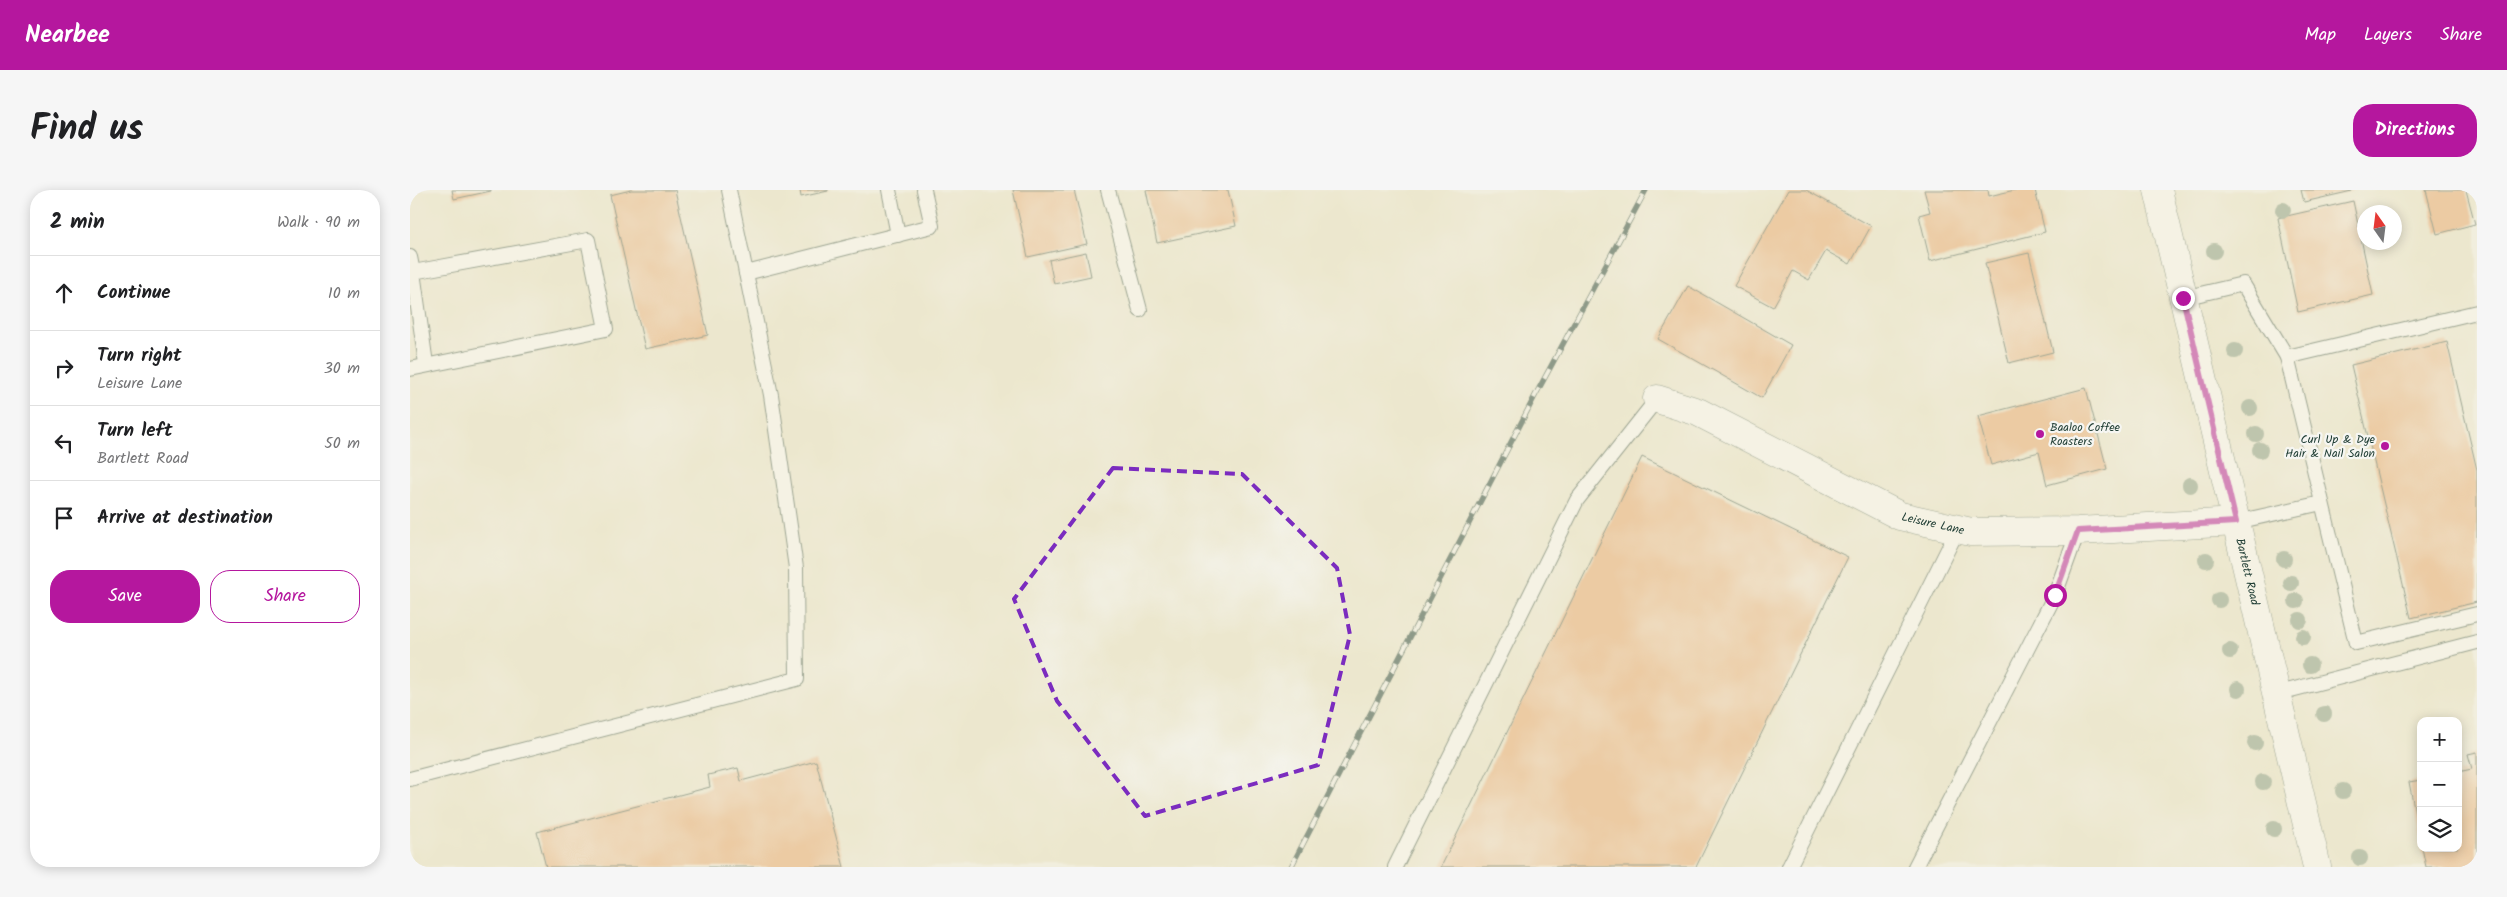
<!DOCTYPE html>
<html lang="en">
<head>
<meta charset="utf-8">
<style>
	:root { --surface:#fff; --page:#f6f6f6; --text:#202124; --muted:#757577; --line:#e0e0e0; --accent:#b5179e }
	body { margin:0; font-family:Kalam,sans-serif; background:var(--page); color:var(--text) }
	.controls { position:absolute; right:15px; bottom:15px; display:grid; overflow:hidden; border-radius:10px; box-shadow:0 2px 12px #0003 }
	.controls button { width:45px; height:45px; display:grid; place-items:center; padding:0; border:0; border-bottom:1px solid var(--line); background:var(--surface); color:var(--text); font:25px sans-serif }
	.compass { position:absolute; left:1947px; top:15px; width:45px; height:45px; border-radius:50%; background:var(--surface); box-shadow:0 2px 12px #0003; rotate:346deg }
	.stop { position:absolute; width:15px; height:15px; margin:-11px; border:4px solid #b5179e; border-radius:50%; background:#fff }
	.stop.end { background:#b5179e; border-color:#fff; box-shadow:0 1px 5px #0008 }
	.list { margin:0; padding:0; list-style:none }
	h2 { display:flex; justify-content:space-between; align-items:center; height:65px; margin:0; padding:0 20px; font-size:21px }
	h2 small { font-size:16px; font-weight:400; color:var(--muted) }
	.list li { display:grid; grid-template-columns:32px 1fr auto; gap:15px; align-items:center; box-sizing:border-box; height:75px; padding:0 20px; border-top:1px solid var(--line) }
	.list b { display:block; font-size:19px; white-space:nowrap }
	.list p { margin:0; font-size:16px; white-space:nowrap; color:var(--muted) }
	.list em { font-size:16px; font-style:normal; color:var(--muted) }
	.actions { display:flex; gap:10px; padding:15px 20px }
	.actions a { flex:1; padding:11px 0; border:1px solid var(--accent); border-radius:20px; text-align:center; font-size:18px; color:var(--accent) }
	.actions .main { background:var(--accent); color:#fff }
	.icon { flex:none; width:28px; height:28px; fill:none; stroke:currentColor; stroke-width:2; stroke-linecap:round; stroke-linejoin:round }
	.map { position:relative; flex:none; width:2067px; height:677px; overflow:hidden; border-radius:20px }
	header { display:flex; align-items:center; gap:30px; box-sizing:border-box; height:70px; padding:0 25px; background:var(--accent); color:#fff }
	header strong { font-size:24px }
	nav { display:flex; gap:28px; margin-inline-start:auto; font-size:18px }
	.intro { display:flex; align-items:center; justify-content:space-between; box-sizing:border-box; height:120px; padding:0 30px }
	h1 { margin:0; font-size:35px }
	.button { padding:12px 22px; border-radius:20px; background:var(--accent); color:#fff; font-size:18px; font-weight:700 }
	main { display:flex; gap:30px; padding:0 30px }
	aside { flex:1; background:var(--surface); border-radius:20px; box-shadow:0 2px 12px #0003 }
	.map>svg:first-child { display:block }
	.building { fill:#eba86f }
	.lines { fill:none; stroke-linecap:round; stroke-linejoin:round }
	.service-casing { stroke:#3e564b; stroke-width:16 }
	.minor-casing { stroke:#3e564b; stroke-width:29 }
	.service { stroke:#fff; stroke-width:14 }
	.minor { stroke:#fff; stroke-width:28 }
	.rail-casing { stroke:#1f3d34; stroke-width:5.5 }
	.rail { stroke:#f6f6f2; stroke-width:4; stroke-dasharray:11; stroke-linecap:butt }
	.tree { fill:#869b85 }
	.route { stroke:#b5179e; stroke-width:6 }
	.marked { fill:none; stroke:#7b2cbf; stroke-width:4; stroke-dasharray:10 6; stroke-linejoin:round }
	.poi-dot { fill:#b5179e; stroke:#f6f6f2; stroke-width:2 }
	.labels { text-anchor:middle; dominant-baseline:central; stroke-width:4.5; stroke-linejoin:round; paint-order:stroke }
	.poi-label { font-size:12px; fill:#1f3d34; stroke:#f6f6f2; text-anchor:start }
	.street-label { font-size:12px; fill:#1f3d34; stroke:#f6f6f2 }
</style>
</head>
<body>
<header>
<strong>Nearbee</strong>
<nav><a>Map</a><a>Layers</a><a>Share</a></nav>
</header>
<div class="intro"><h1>Find us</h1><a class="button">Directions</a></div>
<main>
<aside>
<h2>2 min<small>Walk · 90 m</small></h2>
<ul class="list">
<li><svg class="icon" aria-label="ahead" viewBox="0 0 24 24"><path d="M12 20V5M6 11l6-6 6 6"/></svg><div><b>Continue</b></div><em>10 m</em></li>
<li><svg class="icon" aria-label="right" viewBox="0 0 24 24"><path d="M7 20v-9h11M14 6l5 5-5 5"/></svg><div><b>Turn right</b><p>Leisure Lane</p></div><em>30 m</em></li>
<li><svg class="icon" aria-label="left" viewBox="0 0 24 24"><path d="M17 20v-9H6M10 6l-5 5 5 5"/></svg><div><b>Turn left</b><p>Bartlett Road</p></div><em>50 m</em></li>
<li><svg class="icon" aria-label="arrive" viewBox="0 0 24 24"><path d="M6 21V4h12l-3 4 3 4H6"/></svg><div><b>Arrive at destination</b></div></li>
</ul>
<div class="actions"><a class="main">Save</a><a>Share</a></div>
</aside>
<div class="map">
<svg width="2067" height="677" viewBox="0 0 2067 677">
	<rect width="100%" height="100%" fill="#f6f6f2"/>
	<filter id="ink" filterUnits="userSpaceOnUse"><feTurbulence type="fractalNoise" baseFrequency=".02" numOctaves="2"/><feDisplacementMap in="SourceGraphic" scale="10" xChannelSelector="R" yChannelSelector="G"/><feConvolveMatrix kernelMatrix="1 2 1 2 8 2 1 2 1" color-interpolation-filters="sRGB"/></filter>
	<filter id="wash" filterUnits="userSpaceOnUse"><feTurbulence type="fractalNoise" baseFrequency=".0096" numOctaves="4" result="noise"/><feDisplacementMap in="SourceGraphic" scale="20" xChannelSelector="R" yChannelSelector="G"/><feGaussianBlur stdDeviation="1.12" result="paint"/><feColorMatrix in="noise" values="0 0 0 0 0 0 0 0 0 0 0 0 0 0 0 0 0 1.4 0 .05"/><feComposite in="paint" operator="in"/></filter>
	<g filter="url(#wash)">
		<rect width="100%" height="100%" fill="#ece7ce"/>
		<g id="blocks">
			<g class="building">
				<path d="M42,0H81V1L44,9Z"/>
				<path d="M221,0H265L298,145L235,159L200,5Z"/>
				<path d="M390,0H418V1L391,7Z"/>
				<path d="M603,0H664L677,54L618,67Z"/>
				<path d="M736,0H818L826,36L747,53Z"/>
				<path d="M1378,0H1396L1461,36L1440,74L1416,61L1399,90L1383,81L1363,117L1324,96Z"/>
				<path d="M1514,0H1578L1579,6L1605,0H1625L1635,42L1520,71L1509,25L1520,22Z"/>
				<path d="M1891,0H1942V1L1894,12Z"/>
				<path d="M2016,0H2056L2065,34L2027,44Z"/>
				<path d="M1943,11L1963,105L1888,122L1868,28Z"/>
				<path d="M676,62L681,86L644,94L639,70Z"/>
				<path d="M1619,63L1643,162L1599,173L1575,73Z"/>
				<path d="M1278,96L1381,155L1352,208L1248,149Z"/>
				<path d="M2037,152L2067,280V412L2001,428L1941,175Z"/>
				<path d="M1676,198L1697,279L1637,295L1629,262L1581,275L1568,226Z"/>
				<path d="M1232,267L1438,367L1286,677H1031Z"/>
				<path d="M2067,562V677H2016L2012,658H2048V582L2062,579L2058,564Z"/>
				<path d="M406,571L434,677H136L127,642L300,597L298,585L328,578L331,591Z"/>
				<path d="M2011,590V648H2010L1999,592Z"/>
			</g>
		</g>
	</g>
	<g filter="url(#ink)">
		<use href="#blocks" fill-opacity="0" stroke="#3e564b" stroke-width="1"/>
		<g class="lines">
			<defs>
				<g id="service">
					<path d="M479,0L488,45"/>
					<path d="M698,0L730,120"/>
					<path d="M0,67L3,82"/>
					<path d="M336,83L522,36L514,0"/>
					<path d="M1773,108L1833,94L1877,167"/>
					<path d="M2067,122L1877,167L1946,453L2067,424"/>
					<path d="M0,179L196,139L178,50L3,82L16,174"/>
					<path d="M1826,332L1912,313"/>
					<path d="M1865,504L2067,452"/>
					<path d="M0,589L387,489L386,378L361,205L319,0"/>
					<path d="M985,677L1167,310L1247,209"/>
					<path d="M1379,677L1548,339"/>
					<path d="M1505,677L1645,405L1668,341"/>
				</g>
				<g id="minor">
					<path id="s1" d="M1748,0L1907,677"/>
					<path id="s2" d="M1247,209L1288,222L1490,326L1561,342L1668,341L1826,332"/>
				</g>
			</defs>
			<use href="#service" class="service-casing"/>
			<use href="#minor" class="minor-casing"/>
			<use href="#service" class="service"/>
			<use href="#minor" class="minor"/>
			<defs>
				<path id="rail" d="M881,677L1126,204L1236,0"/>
			</defs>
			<use href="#rail" class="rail-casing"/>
			<use href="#rail" class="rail"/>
		</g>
		<g class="tree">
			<circle cx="1873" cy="20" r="8"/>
			<circle cx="1804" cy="61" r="8"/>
			<circle cx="1825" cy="161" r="8"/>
			<circle cx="1840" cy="218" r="8"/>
			<circle cx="1846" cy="244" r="8"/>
			<circle cx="1850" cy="260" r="8"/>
			<circle cx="1780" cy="295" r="8"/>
			<circle cx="1874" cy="369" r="8"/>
			<circle cx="1796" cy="370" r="8"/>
			<circle cx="1881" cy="393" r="8"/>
			<circle cx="1809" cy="410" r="8"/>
			<circle cx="1886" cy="411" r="8"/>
			<circle cx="1890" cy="430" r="8"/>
			<circle cx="1893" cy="447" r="8"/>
			<circle cx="1820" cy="461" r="8"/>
			<circle cx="1900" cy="475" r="8"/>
			<circle cx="1828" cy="499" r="8"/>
			<circle cx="1914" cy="524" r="8"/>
			<circle cx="1845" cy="553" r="8"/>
			<circle cx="1853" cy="592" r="8"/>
			<circle cx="1933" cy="601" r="8"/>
			<circle cx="1864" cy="639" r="8"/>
			<circle cx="1950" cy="668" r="8"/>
		</g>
	</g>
	<g class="lines" filter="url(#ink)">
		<path class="route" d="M1645,405L1668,341L1826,332L1773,108"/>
	</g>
	<path d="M0 0H2067V677H0ZM703,278L832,284L927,378L940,445L908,575L735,626L647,511L604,409Z" fill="#ece7ce" fill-opacity=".55" fill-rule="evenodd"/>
	<path class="marked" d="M703,278L832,284L927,378L940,445L908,575L735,626L647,511L604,409Z"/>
	<g class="poi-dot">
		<circle cx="1630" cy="244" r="5"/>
		<circle cx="1975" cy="256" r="5"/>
	</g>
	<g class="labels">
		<g class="poi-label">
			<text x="1640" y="237">Baaloo Coffee<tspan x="1640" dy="14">Roasters</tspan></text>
			<text x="1965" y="249" text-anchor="end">Curl Up &amp; Dye<tspan x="1965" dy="14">Hair &amp; Nail Salon</tspan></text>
		</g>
		<g class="street-label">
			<text stroke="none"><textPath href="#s2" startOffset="304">Leisure Lane</textPath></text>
			<text stroke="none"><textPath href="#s1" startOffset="392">Bartlett Road</textPath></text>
		</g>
	</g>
</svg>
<div class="controls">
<button>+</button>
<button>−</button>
<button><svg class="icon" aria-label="layers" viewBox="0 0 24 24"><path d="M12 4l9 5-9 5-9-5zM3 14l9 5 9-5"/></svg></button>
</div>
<svg class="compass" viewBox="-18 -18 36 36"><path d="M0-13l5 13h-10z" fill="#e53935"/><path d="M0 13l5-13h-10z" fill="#757577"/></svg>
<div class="stop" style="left:1645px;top:405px"></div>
<div class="stop end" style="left:1773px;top:108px"></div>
</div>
</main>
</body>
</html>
